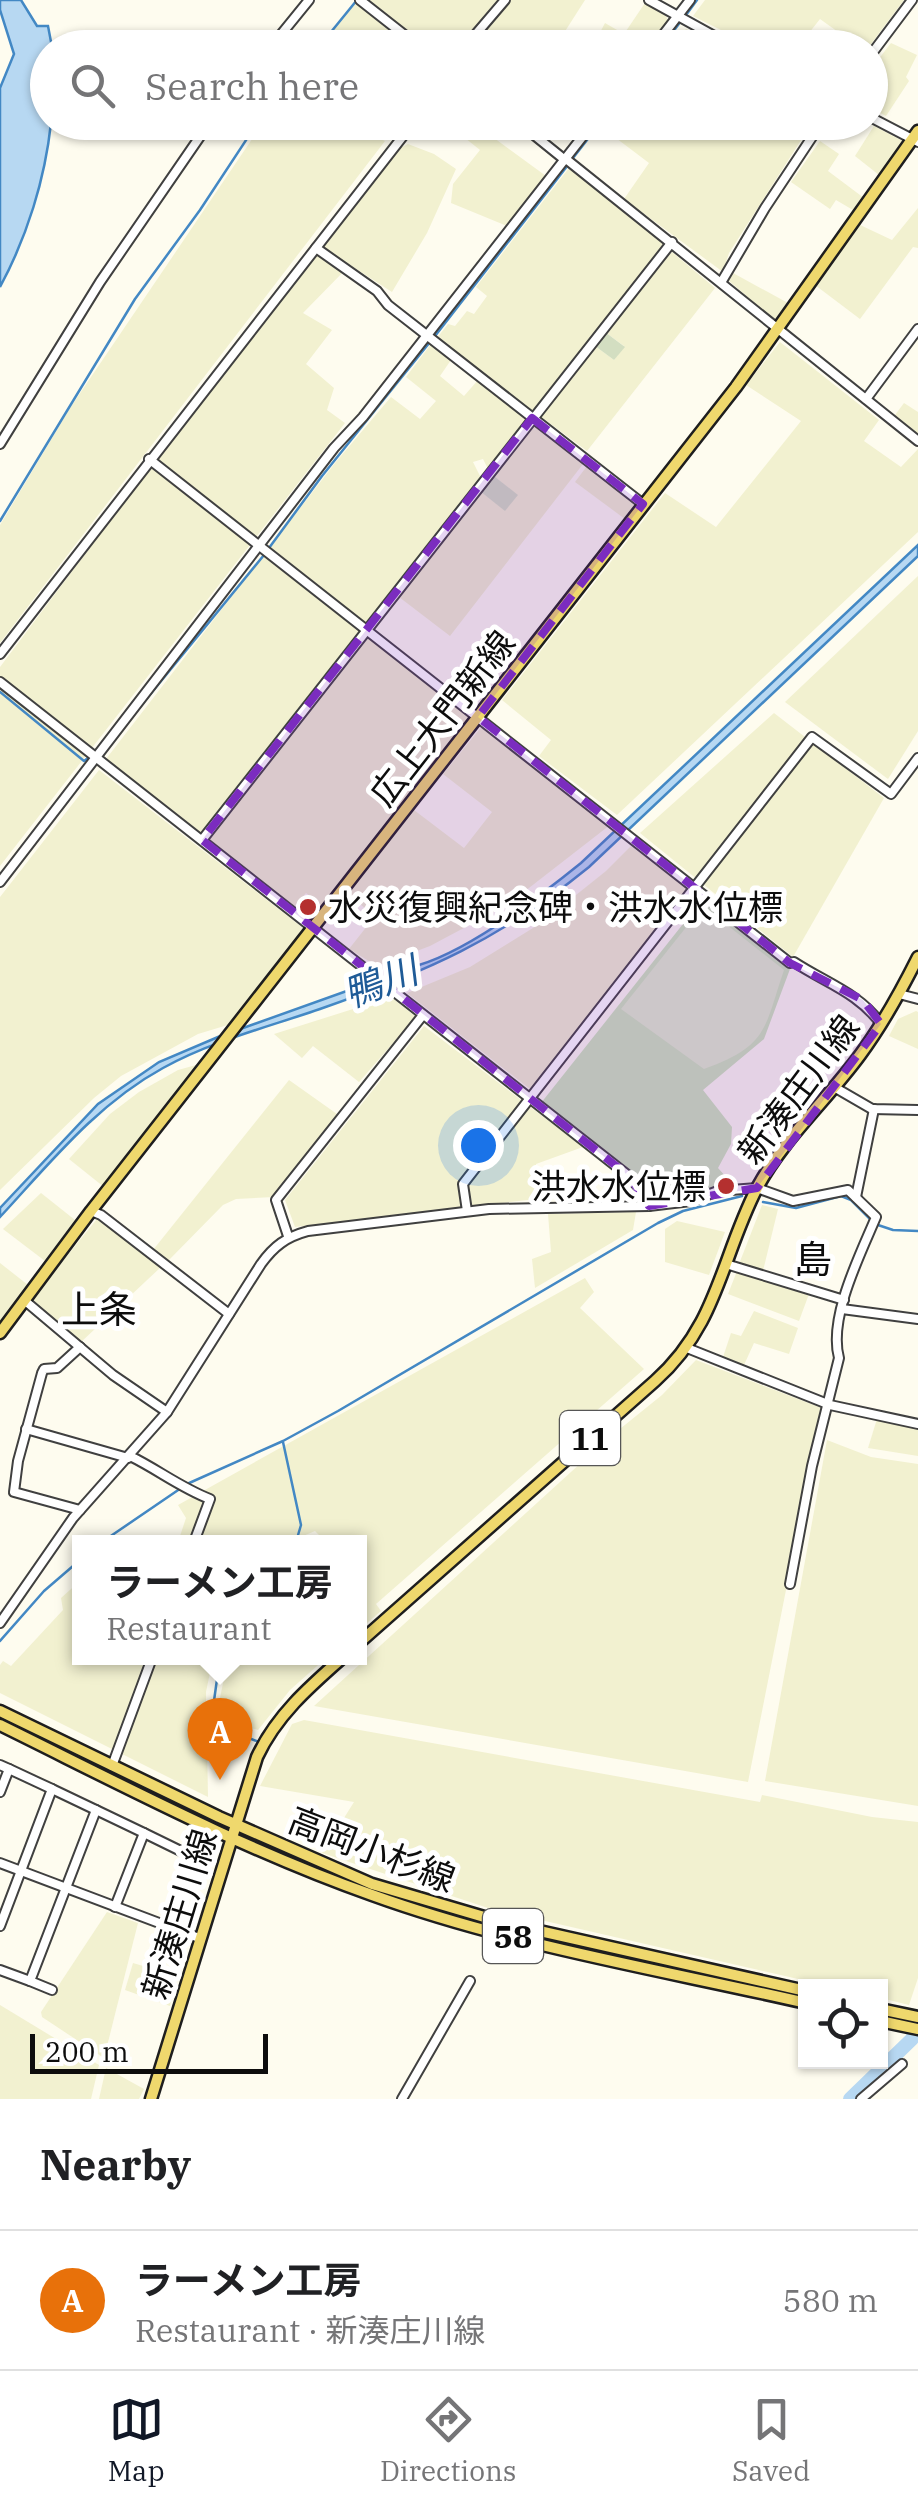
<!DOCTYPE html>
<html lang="en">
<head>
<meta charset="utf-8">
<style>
	:root { --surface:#fff; --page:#f2f2f2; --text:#202124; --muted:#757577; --line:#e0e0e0; --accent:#111827 }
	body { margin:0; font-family:"IBM Plex Serif","Noto Sans JP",serif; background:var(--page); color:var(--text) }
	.controls { position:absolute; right:30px; bottom:30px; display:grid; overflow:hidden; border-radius:0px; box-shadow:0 2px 8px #0004 }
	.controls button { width:90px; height:90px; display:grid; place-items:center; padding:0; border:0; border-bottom:2px solid var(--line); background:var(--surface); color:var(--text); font:50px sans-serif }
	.scale { position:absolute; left:30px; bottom:25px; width:238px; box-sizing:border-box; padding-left:10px; border:5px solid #0d0d0d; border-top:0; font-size:28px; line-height:35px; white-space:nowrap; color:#0d0d0d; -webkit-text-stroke:8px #fff; paint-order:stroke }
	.you { position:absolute; left:478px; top:1145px; width:35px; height:35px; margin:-25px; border:8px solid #fff; border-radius:50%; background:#1a73e8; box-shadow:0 0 0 15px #1a73e833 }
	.badge { display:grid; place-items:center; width:65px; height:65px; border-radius:50%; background:var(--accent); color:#fff; font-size:32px; font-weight:700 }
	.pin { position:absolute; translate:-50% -82px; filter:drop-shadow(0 2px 5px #0008) }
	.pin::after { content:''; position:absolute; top:52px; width:35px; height:30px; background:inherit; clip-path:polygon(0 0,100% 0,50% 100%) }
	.popup { position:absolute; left:72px; top:1535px; width:295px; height:130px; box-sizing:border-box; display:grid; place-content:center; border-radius:0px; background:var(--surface); filter:drop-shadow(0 2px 8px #0005); font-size:32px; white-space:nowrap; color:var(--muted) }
	.popup b { font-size:38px; color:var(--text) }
	.popup::after { content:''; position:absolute; left:50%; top:100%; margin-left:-20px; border:20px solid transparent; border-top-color:var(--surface) }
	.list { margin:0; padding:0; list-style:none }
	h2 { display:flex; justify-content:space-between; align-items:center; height:130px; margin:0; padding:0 40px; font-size:42px }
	h2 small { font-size:32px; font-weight:400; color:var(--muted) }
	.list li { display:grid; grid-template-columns:65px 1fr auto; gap:30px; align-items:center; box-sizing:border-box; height:140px; padding:0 40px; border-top:2px solid var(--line) }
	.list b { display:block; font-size:38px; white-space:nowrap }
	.list p { margin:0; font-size:32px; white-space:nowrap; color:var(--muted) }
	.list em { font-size:32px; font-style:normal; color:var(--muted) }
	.icon { flex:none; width:55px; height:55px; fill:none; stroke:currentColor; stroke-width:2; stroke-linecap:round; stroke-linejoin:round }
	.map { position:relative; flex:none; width:918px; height:2099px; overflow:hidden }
	.search { position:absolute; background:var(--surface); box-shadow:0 2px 8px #0004; left:30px; right:30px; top:30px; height:110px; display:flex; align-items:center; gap:25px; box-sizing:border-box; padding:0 35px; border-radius:55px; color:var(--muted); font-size:38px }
	.sheet { height:270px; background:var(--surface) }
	nav { display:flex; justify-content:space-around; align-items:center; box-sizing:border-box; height:140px; border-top:2px solid var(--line); background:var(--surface); font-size:28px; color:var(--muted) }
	nav a { display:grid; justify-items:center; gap:5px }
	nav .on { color:var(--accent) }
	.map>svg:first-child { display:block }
	.farmland { fill:#f2f1d0 }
	.green { fill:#cee6bb }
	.cemetery { fill:#d3dec1 }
	.pitch { fill:#e0eecc }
	.water { fill:#b7d8f2; stroke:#4388c4; stroke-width:2.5 }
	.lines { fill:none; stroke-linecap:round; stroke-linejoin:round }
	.stream { stroke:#4388c4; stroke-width:2.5 }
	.river { stroke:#b7d8f2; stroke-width:14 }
	.minor-casing { stroke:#404040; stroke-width:12 }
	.major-casing { stroke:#1e1e1e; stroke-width:15 }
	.minor { stroke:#fff; stroke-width:8 }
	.major { stroke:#efd86d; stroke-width:10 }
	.marked { fill:#7b2cbf; fill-opacity:0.2; stroke:#7b2cbf; stroke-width:8; stroke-dasharray:20 12; stroke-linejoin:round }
	.poi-dot { fill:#b4302f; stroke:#fff; stroke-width:4 }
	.labels { text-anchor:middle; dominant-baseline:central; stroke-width:10; stroke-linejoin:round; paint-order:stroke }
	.shield { fill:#fff; stroke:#565656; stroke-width:2.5 }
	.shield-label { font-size:32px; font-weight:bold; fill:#0d0d0d }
	.street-label { font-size:35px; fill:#0d0d0d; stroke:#fff }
	.poi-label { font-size:35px; fill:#0d0d0d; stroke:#fff; text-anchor:start }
	.water-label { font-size:38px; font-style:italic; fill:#1f5b97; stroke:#fff }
	.neighbourhood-label { font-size:38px; fill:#0d0d0d; stroke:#fff }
</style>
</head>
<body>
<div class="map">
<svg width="918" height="2099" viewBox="0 0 918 2099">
	<rect width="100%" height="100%" fill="#fefcef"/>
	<g class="farmland">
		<path d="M367,0H498L460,48L437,32L425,44Z"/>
		<path d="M510,0H585L555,47H469Z"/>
		<path d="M705,0H904L868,48L859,47L820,19L798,47H755L693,16Z"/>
		<path d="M355,1L398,35L388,47L319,48Z"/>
		<path d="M645,3L665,13L668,21L646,47L593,46L605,23L624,34Z"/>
		<path d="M686,29L722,47H671Z"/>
		<path d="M891,43L917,55L906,77L909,81L886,116L871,108V69Z"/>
		<path d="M464,122L498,123L490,135L546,176L507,226L451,203L453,184L480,150L460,134Z"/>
		<path d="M609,122H769L778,131L787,123H812L729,253L723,272L624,199L649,163L604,129Z"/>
		<path d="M263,123H374L370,134L385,141L0,643V525L70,408Z"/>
		<path d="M874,126L903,141L879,175L855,156Z"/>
		<path d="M820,141L839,154L828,171L864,198L853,210L836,200L830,209L791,182Z"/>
		<path d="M408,144L434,154L456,169L427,233L392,292L350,265L303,313L332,330L306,364L334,388L327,410L345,423L0,866V667L159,456L400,148Z"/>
		<path d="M569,168L664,243L534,413L436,339L448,324L455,326L467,311L474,314L487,296L476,287Z"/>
		<path d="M918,208V248L913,247L860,319L815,285L858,224L892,240Z"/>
		<path d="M672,252L715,288L587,451L540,416L595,346L614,360L624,346L605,332Z"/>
		<path d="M733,273L788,303L774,320L728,280Z"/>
		<path d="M780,342L879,420L864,441L901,467L918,449V532L617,815L539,756L551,740L502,700L665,493L716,527L801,421L746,385Z"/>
		<path d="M431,344L451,360L440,376L464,396L478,380L528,420L489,471L483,459L473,462L482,480L203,836L106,759L335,463L391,397L420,419L436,401L406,377Z"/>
		<path d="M904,403L918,412V434L895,415Z"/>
		<path d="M534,426L583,464L450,636L399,597L481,492L505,510L517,495L494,476Z"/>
		<path d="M587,466L637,505L625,519L575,482Z"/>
		<path d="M918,576V731L888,779L785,702Z"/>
		<path d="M368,638L472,716L471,721L324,908L306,893L294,907L209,840Z"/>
		<path d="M774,713L884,798L793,957L640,833Z"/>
		<path d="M483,725L610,825L507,905L430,946L377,966L349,949L375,916L346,893L414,810L464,848L492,812L443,774Z"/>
		<path d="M99,770L303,928L231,1024L198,1034L121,1076L94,1098L0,1190V897Z"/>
		<path d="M631,846L687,889L530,1089L407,993L470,967L541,923L606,871Z"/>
		<path d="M391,997L416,1017L359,1082L313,1046L302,1058L274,1034Z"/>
		<path d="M916,1011L918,1012V1049L889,1036L898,1019Z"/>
		<path d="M424,1026L583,1147L536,1164V1199L295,1227L285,1200Z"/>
		<path d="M196,1065L104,1187L69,1159L110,1114L139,1092L178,1070Z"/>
		<path d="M289,1080L337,1114L274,1197L236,1199L223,1205L168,1261L153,1250Z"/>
		<path d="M41,1193L75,1220L45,1261L3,1229Z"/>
		<path d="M762,1205L778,1209L763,1271L739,1264Z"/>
		<path d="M636,1212L633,1230L535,1288L532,1259L551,1252L548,1214Z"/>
		<path d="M97,1219L162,1266L80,1343L31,1300Z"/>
		<path d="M677,1221L725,1232L709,1275L665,1262V1229Z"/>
		<path d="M0,1263L28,1285L0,1325Z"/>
		<path d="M737,1271L809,1294L799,1321L728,1294Z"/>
		<path d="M585,1278L594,1292L580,1308L644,1369L376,1604L381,1611L360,1629V1542H314L321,1537L315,1531L289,1542H178L186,1518L178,1505Z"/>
		<path d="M754,1311L798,1328L789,1354L754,1343L744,1365L723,1357L731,1333L741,1336Z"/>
		<path d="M696,1360L822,1408L748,1782L314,1706L605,1441L662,1395Z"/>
		<path d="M877,1419L918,1426V1456L868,1448Z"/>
		<path d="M827,1440L871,1457L918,1464V1806L765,1781Z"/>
		<path d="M80,1581V1658H213L206,1692L208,1797L0,1693V1665L3,1661L11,1666L63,1610L61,1598Z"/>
		<path d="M228,1658H326L290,1690L258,1730L231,1722L220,1714L219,1703Z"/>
		<path d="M304,1720L760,1802L762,1795L872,1817L918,1822V1978L909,2005L881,1998L880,1986H829L488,1908L322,1853L354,1802L260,1786L292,1724Z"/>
		<path d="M107,1912L138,1923L104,2058L42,2017L41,2012Z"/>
		<path d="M133,1963L177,1976L170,2006L125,1990Z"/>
		<path d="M0,2005L99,2065L91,2099H0Z"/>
		<path d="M106,2068L144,2089L139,2099H99Z"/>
	</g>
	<path class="green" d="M702,900L790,969L764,1039L703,1090L732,1127L731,1144L718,1168L737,1189L692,1205L658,1209L631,1174L541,1103Z"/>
	<g class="cemetery">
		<path d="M605,332L625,347L614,360L595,346Z"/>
		<path d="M494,476L518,495L505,511L481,492Z"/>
	</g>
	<path class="pitch" d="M703,906L784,970C764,1029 768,1046 704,1069L621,1009Z"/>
	<g class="water">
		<path d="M0,0H21L37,26H48L52,47L48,48V122L51,123C45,179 27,237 0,287V88L14,54L0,10Z"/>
		<path d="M918,545V556L589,867C501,939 426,972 320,1009C268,1027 212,1041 163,1068C97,1104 50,1163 0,1217V1208L98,1104L159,1062L218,1037L397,973V970C405,967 412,967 419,965C471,949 539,897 581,863Z"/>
	</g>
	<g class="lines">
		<g class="stream">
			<path d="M686,15L697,0"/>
			<path d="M318,48L357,0"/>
			<path d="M661,48L681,21"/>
			<path d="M573,158L601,122"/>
			<path d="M435,336L568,165"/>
			<path d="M0,521L135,299L200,210L258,122"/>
			<path d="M269,548L322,476L430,342"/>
			<path d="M0,692L84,761L88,758"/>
			<path d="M108,746L264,555"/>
			<path d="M763,1202L796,1208L841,1196L851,1200L870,1219"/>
			<path d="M878,1225L893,1230L918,1231"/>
			<path d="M283,1442L301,1525L296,1542"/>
			<path d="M102,1542L187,1484L283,1441L338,1411L658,1223L683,1211L742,1196"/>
			<path d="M0,1641L44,1591L80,1560"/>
			<path d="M220,1658L212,1715L224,1728L259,1742"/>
		</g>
		<path class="river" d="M850,2099L912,2039L918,2026"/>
		<defs>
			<g id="minor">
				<path d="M360,0L421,48"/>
				<path d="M649,0L736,48"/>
				<path d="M270,48L309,0"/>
				<path d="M464,48L505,0"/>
				<path d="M653,48L690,0"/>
				<path d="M870,56L912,0"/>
				<path d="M870,117L918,142"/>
				<path d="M518,122L565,160"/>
				<path d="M566,159L918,441"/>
				<path d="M316,248L377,291L388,305L643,504"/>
				<path d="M722,281L765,208L822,122"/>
				<path d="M866,399L918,329"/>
				<path d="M0,444L100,282L210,122"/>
				<path d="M149,459L790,963L794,962C826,983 859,993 881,1024"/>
				<path d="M0,654L414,122"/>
				<path d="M0,682L630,1177L649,1206"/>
				<path d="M202,840L672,242"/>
				<path d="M0,882L334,448L363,417L594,122"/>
				<path d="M899,994L918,999"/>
				<path d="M834,1087L872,1109L918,1110"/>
				<path d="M856,1197L874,1109"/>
				<path d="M91,1211L101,1215L229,1314"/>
				<path d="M467,1211L463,1184L812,737L891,794L918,758"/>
				<path d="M288,1236L276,1200L423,1015"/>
				<path d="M726,1264L844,1300"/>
				<path d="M24,1300L113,1375L167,1412"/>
				<path d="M842,1309L918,1319"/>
				<path d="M80,1347L57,1368L44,1369L42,1373L18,1461L14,1492L80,1510"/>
				<path d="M687,1348L830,1405L918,1424"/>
				<path d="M26,1429L128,1458"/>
				<path d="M130,1456C157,1469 181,1488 210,1499L194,1542"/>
				<path d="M0,1623L73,1518L167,1412L261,1264C274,1246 286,1237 308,1231L489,1209L649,1206L691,1201L718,1191L757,1188L793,1201L848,1190L876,1217C860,1255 828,1318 839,1358L812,1466L790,1584"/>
				<path d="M0,1765L9,1769L0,1792"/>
				<path d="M112,1766L152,1658"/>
				<path d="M96,1810L144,1833L115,1907"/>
				<path d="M144,1833L191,1856L167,1926"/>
				<path d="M0,1863L199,1938"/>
				<path d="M0,1926L52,1789L9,1769"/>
				<path d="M0,1970L30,1981"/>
				<path d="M52,1990L30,1981L96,1810L52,1789"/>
				<path d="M402,2099L470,1981"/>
				<path d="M861,2099L902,2064"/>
			</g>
			<g id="major">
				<path d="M0,1333L91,1211L736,387L918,131"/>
				<path d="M360,1642L655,1381C718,1325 721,1258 757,1188C784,1138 827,1100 860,1055C883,1024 901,991 918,957"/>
				<path d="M0,1711L219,1817L372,1884L508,1924L806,1991"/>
				<path d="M0,1725C122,1785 244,1850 372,1895C510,1945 662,1970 806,2003"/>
				<path d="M880,2009L918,2017"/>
				<path d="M880,2021L918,2029"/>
				<path d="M151,2099L257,1757C276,1716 309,1687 342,1658"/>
			</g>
		</defs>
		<use href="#minor" class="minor-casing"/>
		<use href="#major" class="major-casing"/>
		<use href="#minor" class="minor"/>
		<use href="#major" class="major"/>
	</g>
	<path class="marked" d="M532,418L643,504L478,717L790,963L863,1000L881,1024L757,1188L649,1206L630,1177L202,840Z"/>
	<g class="poi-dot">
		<circle cx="308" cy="907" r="10"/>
		<circle cx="726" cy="1186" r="10"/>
	</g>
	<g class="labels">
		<g class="shield">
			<rect x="560" y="1411" width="60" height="54" rx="8"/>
			<rect x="483" y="1909" width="60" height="54" rx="8"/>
		</g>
		<g class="shield-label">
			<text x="590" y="1438">11</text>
			<text x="513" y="1936">58</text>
		</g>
		<g class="street-label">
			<text transform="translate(442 718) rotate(-52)">広上大門新線</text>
			<text transform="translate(798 1089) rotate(-53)">新湊庄川線</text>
			<text transform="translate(372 1849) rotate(21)">高岡小杉線</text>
			<text transform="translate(179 1914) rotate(-73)">新湊庄川線</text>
		</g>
		<g class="poi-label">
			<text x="328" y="907">水災復興紀念碑・洪水水位標</text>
			<text x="706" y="1186" text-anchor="end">洪水水位標</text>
		</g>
		<g class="water-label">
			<text transform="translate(380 981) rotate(-21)">鴨川</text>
		</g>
		<g class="neighbourhood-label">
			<text x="813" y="1258">島</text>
			<text x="99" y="1308">上条</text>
		</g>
	</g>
</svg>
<div class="controls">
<button><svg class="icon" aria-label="locate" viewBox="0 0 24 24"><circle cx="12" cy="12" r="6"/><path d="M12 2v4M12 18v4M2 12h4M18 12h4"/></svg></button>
</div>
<div class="scale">200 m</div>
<div class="you"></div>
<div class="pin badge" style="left:220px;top:1780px;background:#e8710a">A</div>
<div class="popup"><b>ラーメン工房</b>Restaurant</div>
<div class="search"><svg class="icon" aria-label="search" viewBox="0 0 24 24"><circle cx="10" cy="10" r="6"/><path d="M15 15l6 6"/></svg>Search here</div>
</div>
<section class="sheet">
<h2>Nearby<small></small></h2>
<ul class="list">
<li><span class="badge" style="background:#e8710a">A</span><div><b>ラーメン工房</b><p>Restaurant · 新湊庄川線</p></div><em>580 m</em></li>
</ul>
</section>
<nav>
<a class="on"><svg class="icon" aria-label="map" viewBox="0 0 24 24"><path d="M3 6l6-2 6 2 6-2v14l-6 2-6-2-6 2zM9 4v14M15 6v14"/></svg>Map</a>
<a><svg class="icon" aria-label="directions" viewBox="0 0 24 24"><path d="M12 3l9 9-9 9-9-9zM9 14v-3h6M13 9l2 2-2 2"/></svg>Directions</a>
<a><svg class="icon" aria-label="saved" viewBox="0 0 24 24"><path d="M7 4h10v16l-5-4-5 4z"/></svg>Saved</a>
</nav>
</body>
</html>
